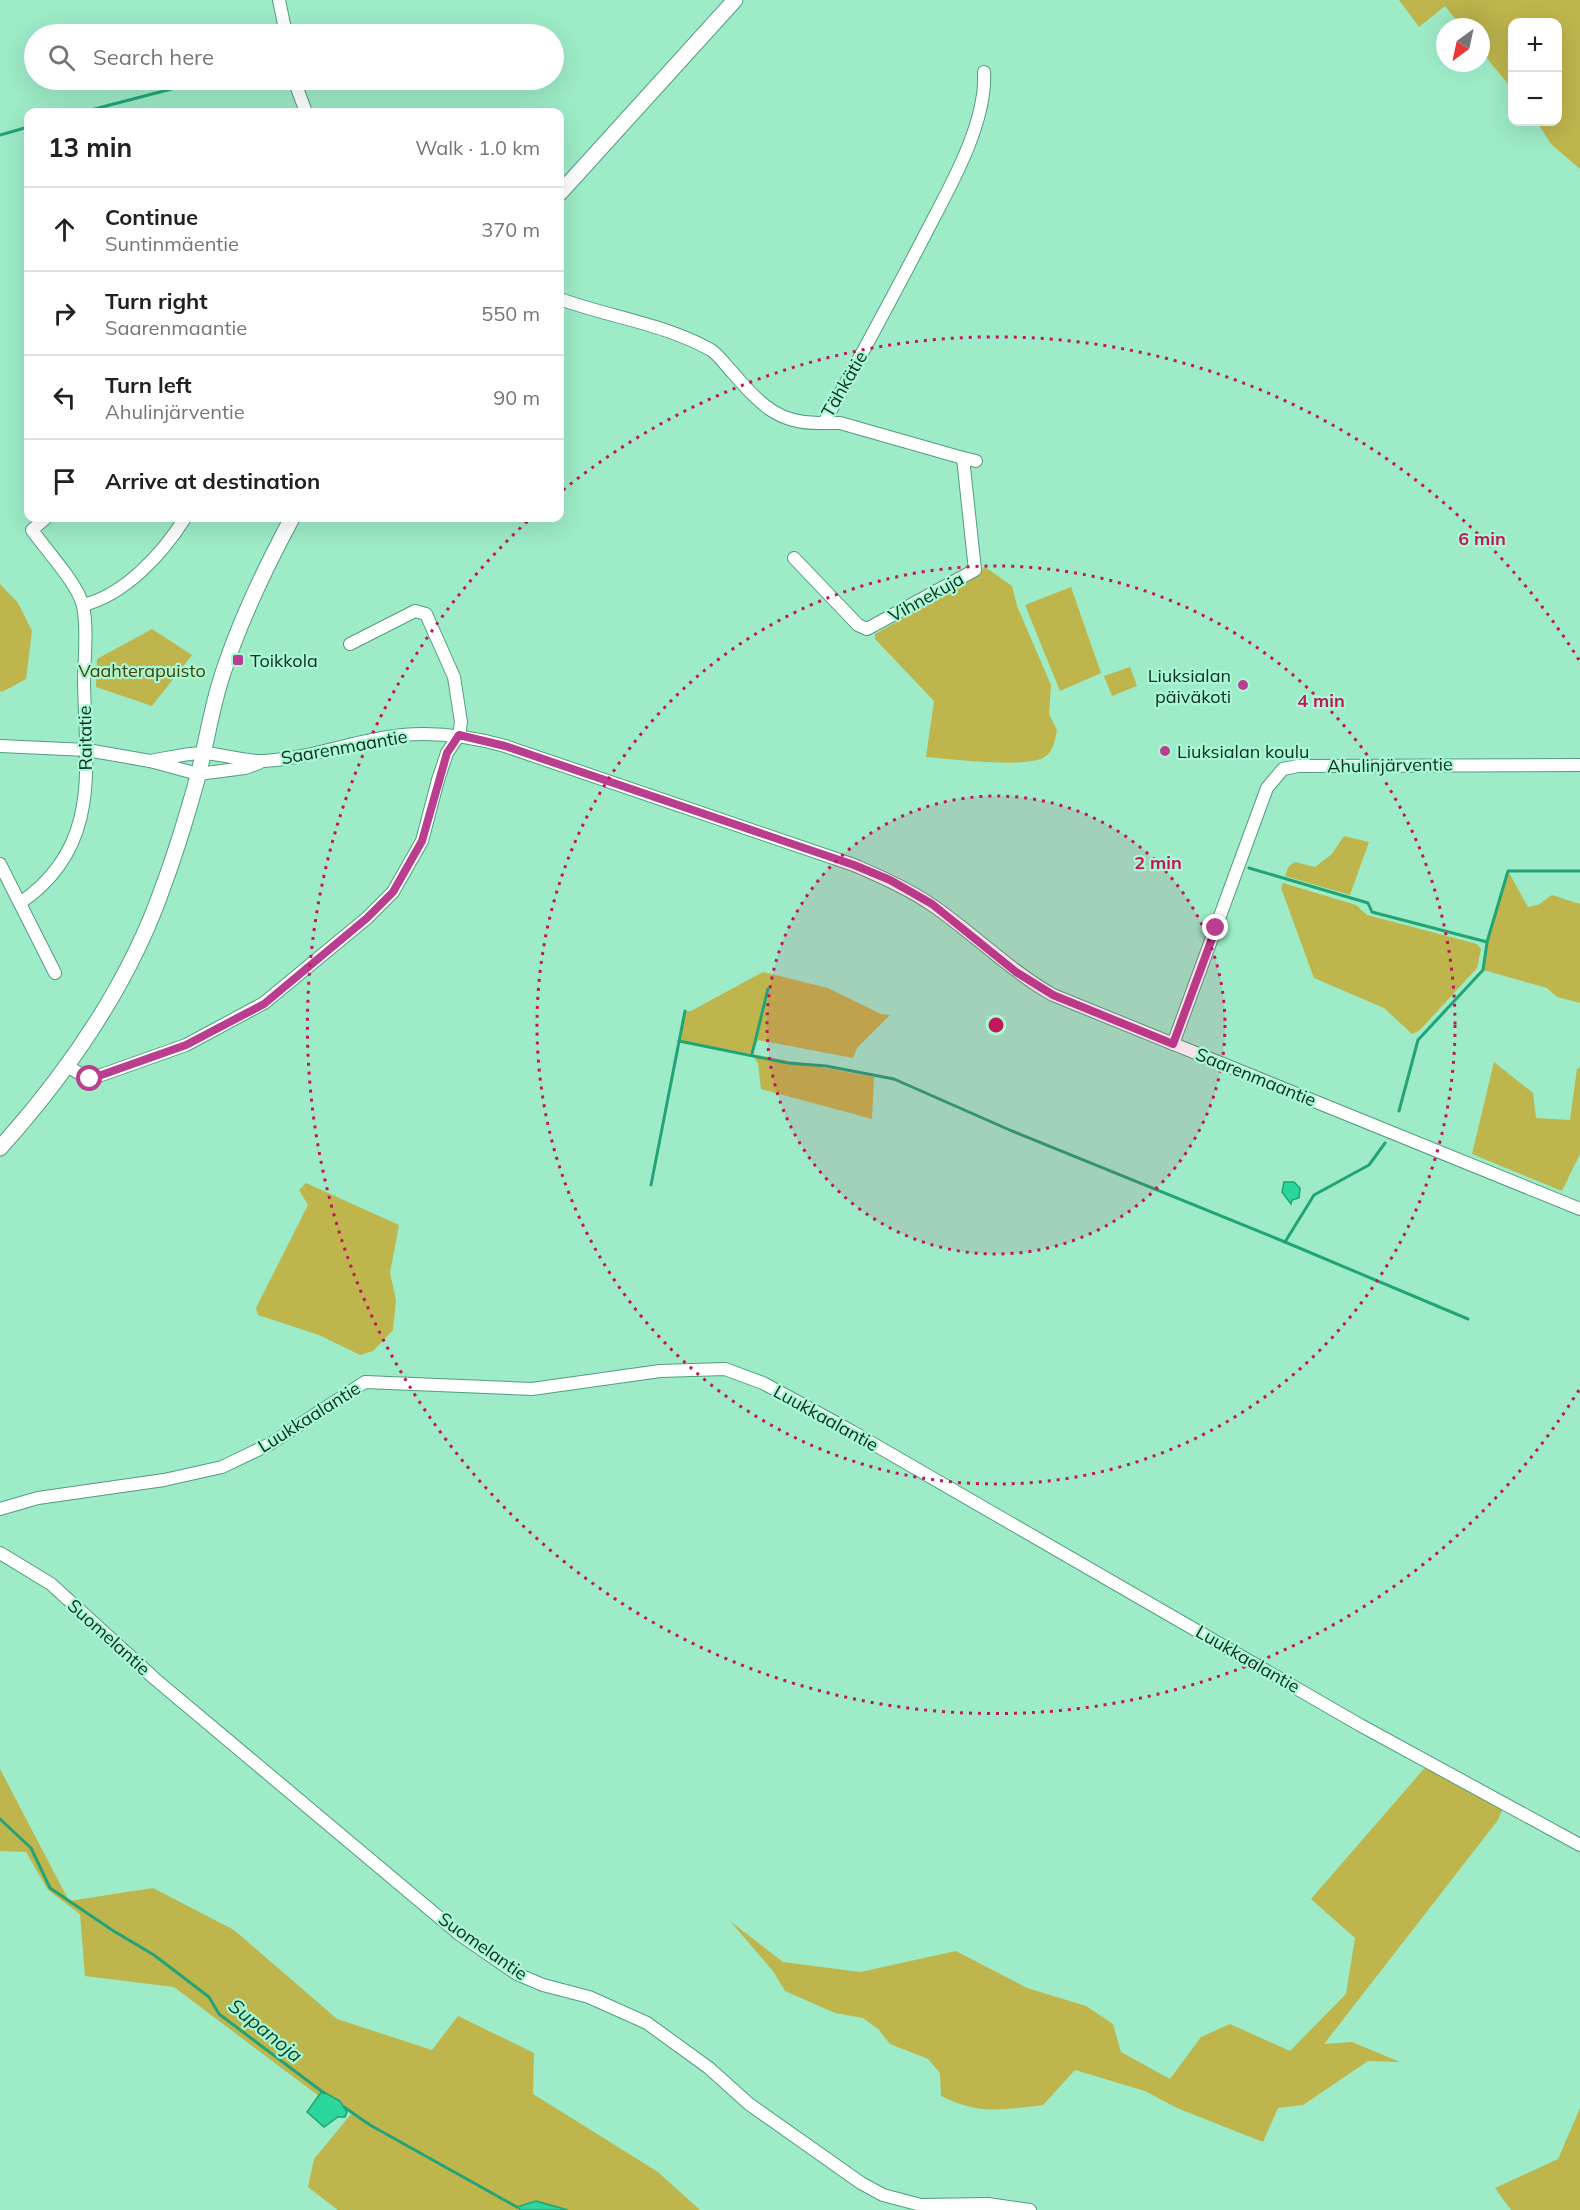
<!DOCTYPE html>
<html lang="en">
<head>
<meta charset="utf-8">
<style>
	:root { --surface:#fff; --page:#f2f2f2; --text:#202124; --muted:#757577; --line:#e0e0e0 }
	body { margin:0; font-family:Mulish,sans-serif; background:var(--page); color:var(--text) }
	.controls { position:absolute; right:18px; top:18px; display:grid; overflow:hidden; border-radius:12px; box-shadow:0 6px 24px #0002 }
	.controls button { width:54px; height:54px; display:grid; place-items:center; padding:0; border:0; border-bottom:2px solid var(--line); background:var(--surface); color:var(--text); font:30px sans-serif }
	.compass { position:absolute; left:1436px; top:18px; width:54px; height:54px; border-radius:50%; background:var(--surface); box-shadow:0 6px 24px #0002; rotate:213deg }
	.stop { position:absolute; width:18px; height:18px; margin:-14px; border:4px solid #b93e8f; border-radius:50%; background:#fff }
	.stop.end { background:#b93e8f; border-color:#fff; box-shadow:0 2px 6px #0008 }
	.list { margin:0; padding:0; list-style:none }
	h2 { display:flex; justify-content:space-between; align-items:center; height:78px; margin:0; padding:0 24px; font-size:26px }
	h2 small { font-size:20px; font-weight:400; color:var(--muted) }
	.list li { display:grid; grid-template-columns:39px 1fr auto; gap:18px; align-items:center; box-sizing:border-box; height:84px; padding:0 24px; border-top:2px solid var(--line) }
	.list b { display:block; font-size:22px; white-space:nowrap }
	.list p { margin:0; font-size:20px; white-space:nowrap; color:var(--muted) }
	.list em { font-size:20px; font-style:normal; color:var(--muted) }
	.icon { flex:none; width:33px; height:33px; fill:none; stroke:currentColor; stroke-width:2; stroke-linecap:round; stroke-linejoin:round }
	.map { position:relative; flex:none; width:1580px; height:2210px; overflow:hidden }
	.search { position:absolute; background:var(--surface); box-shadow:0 6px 24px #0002; left:24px; top:24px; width:540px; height:66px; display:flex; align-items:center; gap:15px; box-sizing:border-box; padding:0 21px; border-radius:33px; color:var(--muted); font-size:22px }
	.panel { position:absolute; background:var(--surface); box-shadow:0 6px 24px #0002; left:24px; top:108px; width:540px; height:414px; border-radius:12px }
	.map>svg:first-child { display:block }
	.green { fill:#beb54d }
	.water { fill:#2bd69c; stroke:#22a477; stroke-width:1.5 }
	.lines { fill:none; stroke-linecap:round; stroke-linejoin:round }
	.stream { stroke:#22a477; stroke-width:3 }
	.minor-casing { stroke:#519e7d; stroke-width:14 }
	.major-casing { stroke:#519e7d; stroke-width:17 }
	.minor { stroke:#fff; stroke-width:12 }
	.major { stroke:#fff; stroke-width:15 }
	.route { stroke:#b93e8f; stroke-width:8 }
	.ring { fill:none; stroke:#c2185b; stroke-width:3; stroke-dasharray:3 6 }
	.poi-dot { fill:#b93e8f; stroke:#aaf8d4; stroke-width:2 }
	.labels { text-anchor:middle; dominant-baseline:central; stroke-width:4.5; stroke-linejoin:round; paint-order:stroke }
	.street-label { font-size:18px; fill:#0d2e21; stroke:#aaf8d4 }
	.poi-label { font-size:18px; fill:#0d2e21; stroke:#aaf8d4; text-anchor:start }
	.park-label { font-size:18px; fill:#464104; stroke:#aaf8d4 }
	.water-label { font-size:20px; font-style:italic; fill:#054a33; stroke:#aaf8d4 }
	.centre { fill:#c2185b; stroke:#aaf8d4; stroke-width:3 }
	.ring-label { font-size:18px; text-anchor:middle; font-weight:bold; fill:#c2185b; stroke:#aaf8d4; stroke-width:4.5; stroke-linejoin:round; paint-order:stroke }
</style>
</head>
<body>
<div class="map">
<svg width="1580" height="2210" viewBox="0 0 1580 2210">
	<rect width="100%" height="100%" fill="#9debc7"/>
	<g class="green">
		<path d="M1399,0H1580V169L1551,144L1537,122H1558V22H1512V89L1481,51V27H1462L1445,6L1419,27Z"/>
		<path d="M985,567L1012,586L1017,606L1051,685L1049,714L1057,730C1055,740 1053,753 1043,758C1022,768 950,759 926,757L934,701L875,639V634L968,582Z"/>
		<path d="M0,584L18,603L32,631L26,679L2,692L0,691Z"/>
		<path d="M1071,587L1101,673L1060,691L1025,605Z"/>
		<path d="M152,629L192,655L152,706L96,687L97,659Z"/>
		<path d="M1130,667L1137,686L1112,696L1104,676Z"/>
		<path d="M1344,836L1369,842L1350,895L1285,876L1289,866L1295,862L1315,867L1332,854Z"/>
		<path d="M1508,871L1528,907L1538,905L1552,895L1580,904V1003L1557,997L1547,988L1483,970L1487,942Z"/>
		<path d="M1283,883L1356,905L1367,915L1477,944L1481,949L1477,968L1420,1030L1412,1034L1384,1008L1314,978L1281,888Z"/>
		<path d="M763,972L828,988L881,1014L890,1015L857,1048L853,1058L758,1040L752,1054L874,1077L872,1119L761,1089L758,1063L752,1054L679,1041L685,1011H691Z"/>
		<path d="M1494,1062L1533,1093L1536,1118L1570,1120L1577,1069L1580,1067V1154L1562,1191L1472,1154Z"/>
		<path d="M306,1183L399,1225L390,1273L396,1300L393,1330L373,1351L360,1355L319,1335L258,1315L256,1308L308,1205L299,1190Z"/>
		<path d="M1429,1763L1504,1805L1498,1820L1324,2044L1352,2042L1400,2062L1368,2061L1303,2105L1278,2108L1263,2142L1177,2108L1145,2091L1075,2070L1043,2105C1003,2110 979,2115 941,2096L940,2073L928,2059L890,2044L878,2029L863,2018L835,2013L785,1991L773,1971L730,1921L783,1962L860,1972L956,1951L1027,1988L1086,2006L1113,2024L1121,2052L1170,2079L1201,2037L1230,2024L1290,2051L1346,1994L1355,1938L1311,1899Z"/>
		<path d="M0,1769L69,1901L153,1888L234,1930L337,2019L432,2050L458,2016L534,2053L533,2094L658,2172L700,2210H568L536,2202L517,2207L521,2210H338L308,2187L314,2159L352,2113L319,2096L174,1987L85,1976L80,1914L48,1890L26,1852L0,1851Z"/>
		<path d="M1580,2108V2210H1511L1495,2188L1558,2159Z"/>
	</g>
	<g class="water">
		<path d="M1284,1182H1294L1300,1188L1299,1198L1292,1200L1291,1204L1282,1192Z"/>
		<path d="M322,2091L340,2101L347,2112L345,2117H338L324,2127L307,2112Z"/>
		<path d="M536,2201L568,2210H521L517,2207Z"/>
	</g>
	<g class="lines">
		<g class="stream">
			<path d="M83,112L206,80"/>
			<path d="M0,135L28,127"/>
			<path d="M1249,868L1368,903L1372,912L1487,942L1508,871H1580"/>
			<path d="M679,1041L788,1063L826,1066L894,1079L1012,1131L1285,1242L1314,1195L1369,1165L1385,1143"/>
			<path d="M752,1054L768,989"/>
			<path d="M1399,1111L1418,1040L1483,970L1487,943"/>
			<path d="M651,1185L685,1011"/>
			<path d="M1285,1242L1468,1319"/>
			<path d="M0,1819L31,1848L50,1888L112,1930L154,1955L209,1997L219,2014L324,2093"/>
			<path d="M344,2107L370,2125L517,2207"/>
		</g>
		<defs>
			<g id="minor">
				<path d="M279,0L286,34"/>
				<path d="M294,80L306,112"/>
				<path d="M560,299C609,317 665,324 711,350C719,355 726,366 733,373C761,405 779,425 824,423C859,359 894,295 928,229C951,185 987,122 984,72"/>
				<path d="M963,458L976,461"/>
				<path d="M794,558L858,625L867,629L975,570L963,458L840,423H824"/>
				<path d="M83,605C125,595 163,553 185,518"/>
				<path d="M0,746L87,750L150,761L198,774L245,768L259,763"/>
				<path d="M150,761C167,758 184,754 200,753C222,753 243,762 264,761C304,759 342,745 382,738C423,730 465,735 505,746L854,865C881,877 907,888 932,905C973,933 1009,970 1053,995L1580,1209"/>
				<path d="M0,864L55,973"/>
				<path d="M20,903C101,848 86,769 84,684C84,659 88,630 83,606C78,584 46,550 32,530L46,518"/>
				<path d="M1173,1044L1267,788L1283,769L1298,766L1580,765"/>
				<path d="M68,1067L90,1079L186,1045L264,1003L367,918L393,892L422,841L438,780L447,753L459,735L461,722L454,677L426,614L415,611L350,644"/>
				<path d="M0,1509L38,1498L164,1480L222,1467L270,1444L365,1382L532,1389L660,1371L725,1369L763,1383L851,1431L1360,1725L1580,1845"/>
				<path d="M0,1553L51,1584L155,1679L459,1934L517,1974L543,1985L589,1997L647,2023L709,2068L749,2104L861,2183L883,2195L921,2205L988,2204L1030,2210"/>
			</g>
			<g id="major">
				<path d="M560,193L735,0"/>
				<path d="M0,1148C70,1070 130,983 164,884C177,849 188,812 198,776C206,744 211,711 221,679C239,622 264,570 292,518"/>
			</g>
		</defs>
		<use href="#minor" class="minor-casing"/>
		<use href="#major" class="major-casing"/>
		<use href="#minor" class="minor"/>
		<use href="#major" class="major"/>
	</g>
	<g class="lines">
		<path class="route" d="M90,1079L186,1045L264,1004L367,918L393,892L422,841L447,753L459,735L505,746L854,865L890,880L932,904L1016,972L1053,995L1173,1044L1216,928"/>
	</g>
	<circle cx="996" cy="1025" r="229" fill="#c2185b" fill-opacity=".12"/>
	<g class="ring">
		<circle cx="996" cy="1025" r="229"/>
		<circle cx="996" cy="1025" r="459"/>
		<path d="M1579 1390A688 688 0 1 1 531 518M563 490A688 688 0 0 1 1579 660"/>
	</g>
	<g class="poi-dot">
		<rect x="232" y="654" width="12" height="12" rx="3"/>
		<circle cx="1243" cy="685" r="6"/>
		<circle cx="1165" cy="751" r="6"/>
	</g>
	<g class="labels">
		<g class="street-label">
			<text transform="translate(844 384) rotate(-60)">Tähkätie</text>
			<text transform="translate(926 597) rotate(-29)">Vihnekuja</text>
			<text transform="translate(85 738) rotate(-91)">Raitatie</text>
			<text transform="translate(344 747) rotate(-10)">Saarenmaantie</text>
			<text transform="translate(1390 765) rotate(-1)">Ahulinjärventie</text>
			<text transform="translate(1256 1077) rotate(22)">Saarenmaantie</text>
			<text transform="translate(309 1417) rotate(-32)">Luukkaalantie</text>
			<text transform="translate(826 1418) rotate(29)">Luukkaalantie</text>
			<text transform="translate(109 1637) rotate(42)">Suomelantie</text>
			<text transform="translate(1248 1659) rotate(30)">Luukkaalantie</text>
			<text transform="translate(483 1946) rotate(35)">Suomelantie</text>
		</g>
		<g class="poi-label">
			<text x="250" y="660">Toikkola</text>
			<text x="1231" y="675" text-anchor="end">Liuksialan<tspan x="1231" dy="21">päiväkoti</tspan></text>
			<text x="1177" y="751">Liuksialan koulu</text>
		</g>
		<g class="park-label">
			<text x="142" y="670">Vaahterapuisto</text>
		</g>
		<g class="water-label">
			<text transform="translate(266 2030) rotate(39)">Supanoja</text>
		</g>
	</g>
	<circle cx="996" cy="1025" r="9" class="centre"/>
	<g class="ring-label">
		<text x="1482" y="545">6 min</text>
		<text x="1321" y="707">4 min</text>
		<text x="1158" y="869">2 min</text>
	</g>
</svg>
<div class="controls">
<button>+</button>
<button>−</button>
</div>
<svg class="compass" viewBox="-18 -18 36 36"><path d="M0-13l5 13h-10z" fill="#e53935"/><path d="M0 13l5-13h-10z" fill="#757577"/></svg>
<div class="stop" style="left:90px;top:1079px"></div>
<div class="stop end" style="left:1216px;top:928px"></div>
<div class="search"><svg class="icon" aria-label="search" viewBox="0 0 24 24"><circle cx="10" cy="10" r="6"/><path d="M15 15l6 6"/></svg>Search here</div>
<section class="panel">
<h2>13 min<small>Walk · 1.0 km</small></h2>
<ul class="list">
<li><svg class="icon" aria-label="ahead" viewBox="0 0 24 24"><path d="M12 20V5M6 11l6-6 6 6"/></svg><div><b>Continue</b><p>Suntinmäentie</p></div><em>370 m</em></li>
<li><svg class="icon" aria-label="right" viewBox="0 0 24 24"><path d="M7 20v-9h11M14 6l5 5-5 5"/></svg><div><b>Turn right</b><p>Saarenmaantie</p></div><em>550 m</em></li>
<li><svg class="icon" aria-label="left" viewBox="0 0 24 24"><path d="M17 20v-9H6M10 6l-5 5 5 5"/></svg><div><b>Turn left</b><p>Ahulinjärventie</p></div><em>90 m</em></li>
<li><svg class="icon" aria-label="arrive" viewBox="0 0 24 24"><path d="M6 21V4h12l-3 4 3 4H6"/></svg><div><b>Arrive at destination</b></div></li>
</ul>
</section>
</div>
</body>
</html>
